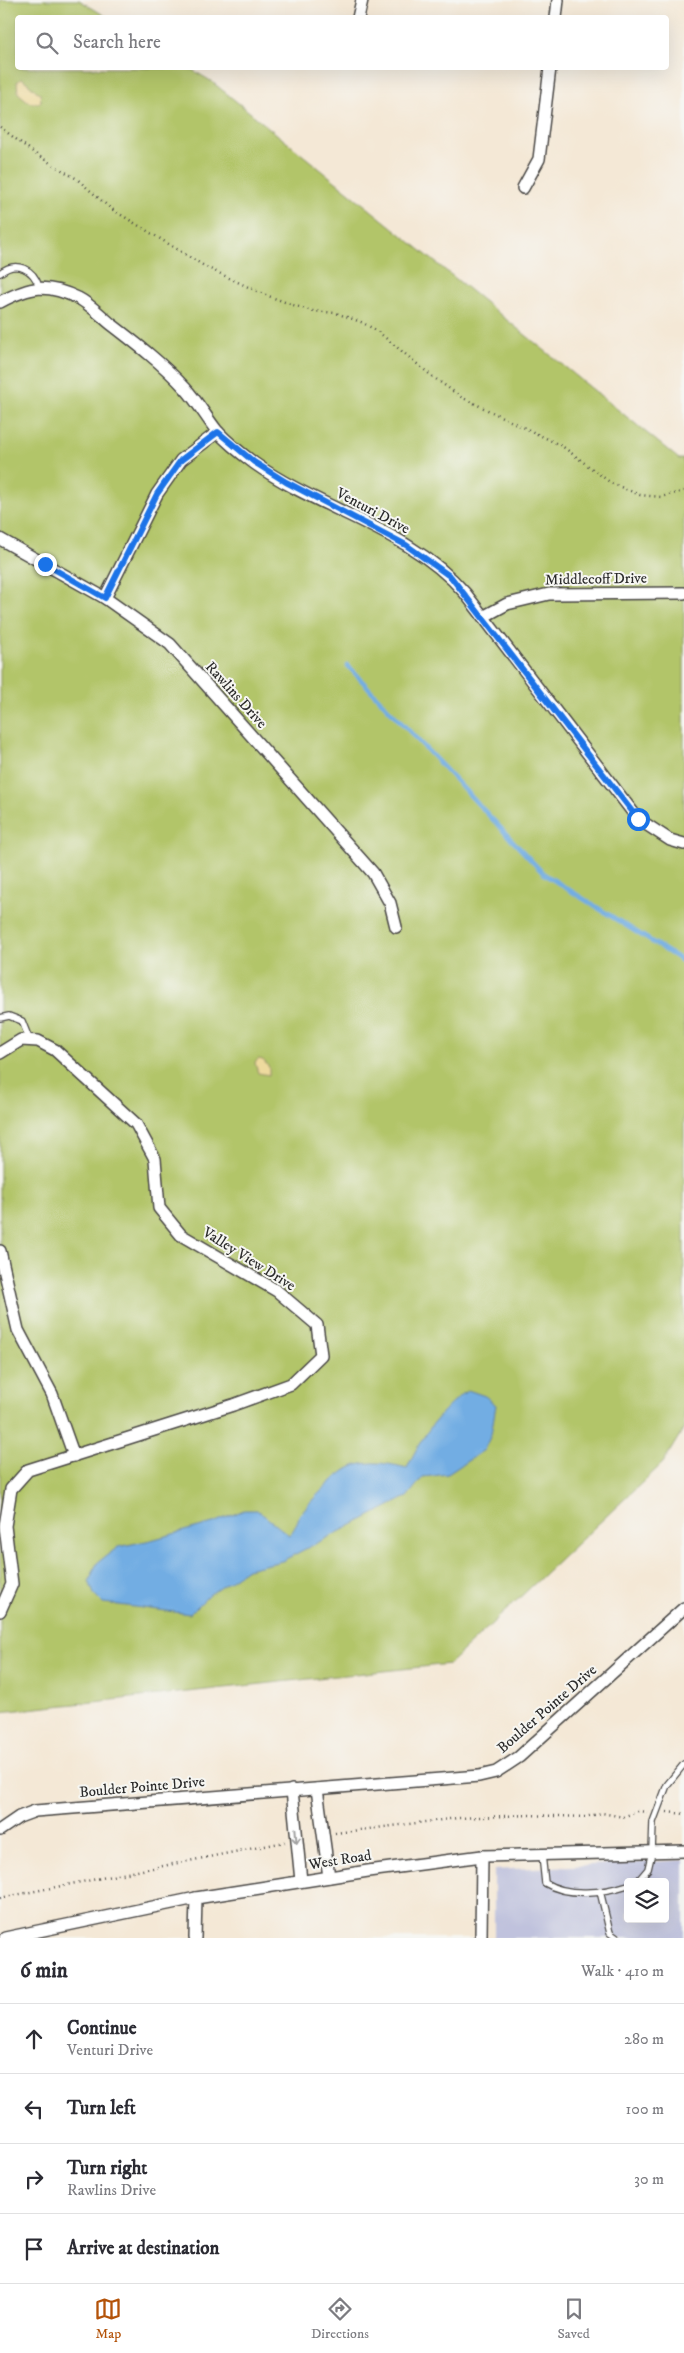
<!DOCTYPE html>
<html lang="en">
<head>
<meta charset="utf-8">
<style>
	:root { --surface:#fff; --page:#f7f7f7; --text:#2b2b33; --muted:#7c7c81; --line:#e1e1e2; --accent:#b45309 }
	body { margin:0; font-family:"IM FELL DW Pica",serif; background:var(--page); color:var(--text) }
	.controls { position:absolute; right:15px; bottom:15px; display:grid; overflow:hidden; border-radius:5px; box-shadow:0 5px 20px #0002 }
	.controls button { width:45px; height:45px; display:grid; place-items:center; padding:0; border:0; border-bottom:1px solid var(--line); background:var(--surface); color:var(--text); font:25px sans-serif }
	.stop { position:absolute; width:15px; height:15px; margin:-11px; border:4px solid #1a73e8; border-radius:50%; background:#fff }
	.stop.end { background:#1a73e8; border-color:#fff; box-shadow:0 1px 5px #0008 }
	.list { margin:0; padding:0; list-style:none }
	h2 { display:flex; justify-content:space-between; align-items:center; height:65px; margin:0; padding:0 20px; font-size:21px }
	h2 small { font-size:16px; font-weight:400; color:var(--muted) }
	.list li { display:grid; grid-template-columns:32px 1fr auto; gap:15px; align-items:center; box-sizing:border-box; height:70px; padding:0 20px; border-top:1px solid var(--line) }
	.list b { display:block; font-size:19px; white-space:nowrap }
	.list p { margin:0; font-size:16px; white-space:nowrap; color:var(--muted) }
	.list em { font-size:16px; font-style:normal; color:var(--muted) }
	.icon { flex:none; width:28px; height:28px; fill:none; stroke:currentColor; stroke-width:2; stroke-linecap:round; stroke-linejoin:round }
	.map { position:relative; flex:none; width:684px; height:1938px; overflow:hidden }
	.search { position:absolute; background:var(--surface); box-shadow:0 5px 20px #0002; left:15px; right:15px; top:15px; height:55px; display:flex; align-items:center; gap:12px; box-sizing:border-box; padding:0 18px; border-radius:5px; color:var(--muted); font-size:19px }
	.sheet { height:345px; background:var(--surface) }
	nav { display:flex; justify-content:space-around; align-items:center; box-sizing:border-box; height:70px; border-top:1px solid var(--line); background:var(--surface); font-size:14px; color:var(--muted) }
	nav a { display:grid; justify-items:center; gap:2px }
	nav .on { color:var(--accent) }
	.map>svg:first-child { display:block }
	.industrial { fill:#c0c2dd; fill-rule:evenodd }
	.green { fill:#b2c569; stroke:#6e784a }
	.sand { fill:#eeda9e; stroke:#8c8264 }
	.water { fill:#72ade3; stroke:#4e6c87 }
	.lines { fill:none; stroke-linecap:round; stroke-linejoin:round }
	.stream { stroke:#72ade3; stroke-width:4.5 }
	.lane-casing { stroke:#494745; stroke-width:8 }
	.street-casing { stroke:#494745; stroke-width:14 }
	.path { stroke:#494745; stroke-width:2.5; stroke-dasharray:1 4; stroke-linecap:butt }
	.lane { stroke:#fff; stroke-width:5.5 }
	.street { stroke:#fff; stroke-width:11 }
	.oneway { stroke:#a0a0a0 }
	.route { stroke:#1a73e8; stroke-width:6 }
	.labels { text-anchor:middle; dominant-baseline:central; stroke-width:4; stroke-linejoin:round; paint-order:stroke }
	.street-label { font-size:15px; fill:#2b2b2b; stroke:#f6f6f2 }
</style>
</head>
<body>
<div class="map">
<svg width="684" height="1938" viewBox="0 0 684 1938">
	<rect width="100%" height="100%" fill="#f6f6f2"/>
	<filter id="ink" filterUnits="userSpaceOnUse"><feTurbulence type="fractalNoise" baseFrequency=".02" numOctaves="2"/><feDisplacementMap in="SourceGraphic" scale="10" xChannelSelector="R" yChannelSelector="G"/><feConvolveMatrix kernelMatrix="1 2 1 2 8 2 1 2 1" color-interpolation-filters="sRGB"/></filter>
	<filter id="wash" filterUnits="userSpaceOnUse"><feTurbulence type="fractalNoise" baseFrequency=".0096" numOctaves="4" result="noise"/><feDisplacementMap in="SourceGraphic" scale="20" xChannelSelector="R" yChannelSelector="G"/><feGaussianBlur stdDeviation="1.12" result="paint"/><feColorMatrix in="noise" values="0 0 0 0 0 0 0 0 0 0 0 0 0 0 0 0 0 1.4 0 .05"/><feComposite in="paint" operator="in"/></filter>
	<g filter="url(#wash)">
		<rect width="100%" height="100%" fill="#f4e8d6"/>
		<path class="industrial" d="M684,1860V1938H494V1870ZM628,1882H665V1919H628Z"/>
		<path class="green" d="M0,0H79L107,17L18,18V68H189L211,81L679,459H684V1428L663,1463L449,1664L0,1712Z"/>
		<g class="sand">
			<path d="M22,78L40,94L41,101L39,103H30L18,93L17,82Z"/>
			<path d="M258,1059L263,1060L269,1067V1075L258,1073L255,1063Z"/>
		</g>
		<path class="water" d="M468,1390L485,1396L496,1405L491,1435L484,1450L448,1474L423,1477L407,1497L282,1561L247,1569L209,1595L190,1614L103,1603L94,1594L89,1581L97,1563L118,1547L151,1540L213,1523L244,1510H257L289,1535C298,1526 296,1520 302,1512C311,1500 340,1471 354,1466C371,1460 391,1464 407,1468C421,1437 440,1410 468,1390Z"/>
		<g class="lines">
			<path class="stream" d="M347,665L544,874L684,962"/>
		</g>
	</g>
	<g filter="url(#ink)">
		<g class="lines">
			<defs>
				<g id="lane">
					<path d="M0,273C16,260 34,269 39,287"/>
					<path d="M0,1018L9,1016L22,1021L30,1041"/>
					<path d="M542,1855L545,1883C568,1897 603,1893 628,1885"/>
					<path d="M637,1882L648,1869L652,1852L653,1822L667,1785L684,1764"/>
					<path d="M600,1891L610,1933L617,1938"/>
				</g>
				<g id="street">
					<path d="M358,18L362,0"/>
					<path d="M556,18L558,0"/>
					<path d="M523,188L539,159L550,68"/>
					<path d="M0,302C31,286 46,283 78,298C90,304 101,316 111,324C137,344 163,364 185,388C197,401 206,417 217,431C227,442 242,454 254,463C321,511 410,529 465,593L638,819L670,840L684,844"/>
					<path d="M0,539L105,598L170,644L373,873L390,903L396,927"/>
					<path d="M105,598L157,494L181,460L218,432"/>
					<path d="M483,617L507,604L549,594L684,593"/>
					<path d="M0,1053L21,1040L38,1041L55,1050L136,1124L155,1159L159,1208L181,1235L277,1291L317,1325L321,1355L291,1384L233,1405L28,1470L11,1489L5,1526L12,1584L0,1611"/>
					<path d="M0,1251L18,1330L52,1394L74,1456"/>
					<path d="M317,1789L329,1877"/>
					<path d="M292,1790L301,1881"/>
					<path d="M0,1830L19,1817L35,1811L479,1776L496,1772L519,1757L684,1608"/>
					<path d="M5,1938L196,1898L368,1871L482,1856L684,1851"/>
					<path d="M195,1938L196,1898"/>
					<path d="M481,1938L482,1856"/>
				</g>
			</defs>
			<use href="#lane" class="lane-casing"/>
			<use href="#street" class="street-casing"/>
			<g class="path">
				<path d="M0,127L37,155L77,179L110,208L206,267L263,294L293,305L312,311L336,313L361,322L376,330L433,377L461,397L562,446L611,483L640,495L661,497L684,491"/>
				<path d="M667,1812L684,1814"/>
				<path d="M335,1833L458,1818L528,1815L585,1817L602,1813L623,1817L638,1811L647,1812"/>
				<path d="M0,1898L285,1842"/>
			</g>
			<use href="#lane" class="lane"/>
			<use href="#street" class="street"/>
		</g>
		<defs><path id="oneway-shaft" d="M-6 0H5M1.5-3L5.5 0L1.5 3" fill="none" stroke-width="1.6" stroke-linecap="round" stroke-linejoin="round" transform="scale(1.25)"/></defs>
		<use class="oneway" href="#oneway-shaft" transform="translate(296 1836) rotate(85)"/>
	</g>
	<g class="lines" filter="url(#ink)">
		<path class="route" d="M45,564L105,598L157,494L181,460L218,432L254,462L286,482L406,545L451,577L638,819"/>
	</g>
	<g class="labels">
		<g class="street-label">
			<text transform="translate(373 511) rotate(28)">Venturi Drive</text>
			<text transform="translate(596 579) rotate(-1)">Middlecoff Drive</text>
			<text transform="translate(236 695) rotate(48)">Rawlins Drive</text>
			<text transform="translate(249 1259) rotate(32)">Valley View Drive</text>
			<text transform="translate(547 1709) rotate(-41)">Boulder Pointe Drive</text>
			<text transform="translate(142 1787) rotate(-5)">Boulder Pointe Drive</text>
			<text transform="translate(340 1860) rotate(-9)">West Road</text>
		</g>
	</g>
</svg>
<div class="controls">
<button><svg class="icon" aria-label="layers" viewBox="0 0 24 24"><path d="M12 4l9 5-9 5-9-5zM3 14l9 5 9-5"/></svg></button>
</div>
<div class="stop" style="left:638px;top:819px"></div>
<div class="stop end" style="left:45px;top:564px"></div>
<div class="search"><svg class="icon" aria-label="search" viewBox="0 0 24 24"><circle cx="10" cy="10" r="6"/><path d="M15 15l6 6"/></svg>Search here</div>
</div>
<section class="sheet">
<h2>6 min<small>Walk · 410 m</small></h2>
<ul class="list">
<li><svg class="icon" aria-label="ahead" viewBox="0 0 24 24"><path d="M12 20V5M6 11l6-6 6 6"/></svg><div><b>Continue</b><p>Venturi Drive</p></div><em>280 m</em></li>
<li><svg class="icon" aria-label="left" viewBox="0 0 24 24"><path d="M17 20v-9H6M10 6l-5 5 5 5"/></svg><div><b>Turn left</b></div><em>100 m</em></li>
<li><svg class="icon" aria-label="right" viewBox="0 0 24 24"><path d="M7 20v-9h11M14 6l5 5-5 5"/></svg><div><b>Turn right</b><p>Rawlins Drive</p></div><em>30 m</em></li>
<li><svg class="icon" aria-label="arrive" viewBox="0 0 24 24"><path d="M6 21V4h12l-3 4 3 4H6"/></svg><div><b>Arrive at destination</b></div></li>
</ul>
</section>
<nav>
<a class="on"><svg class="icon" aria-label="map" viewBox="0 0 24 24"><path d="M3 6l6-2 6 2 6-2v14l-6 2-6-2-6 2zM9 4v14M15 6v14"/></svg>Map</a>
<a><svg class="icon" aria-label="directions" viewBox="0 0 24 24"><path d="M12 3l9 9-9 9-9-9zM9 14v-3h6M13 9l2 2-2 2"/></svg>Directions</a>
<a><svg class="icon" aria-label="saved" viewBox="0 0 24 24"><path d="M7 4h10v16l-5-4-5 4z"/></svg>Saved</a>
</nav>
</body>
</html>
